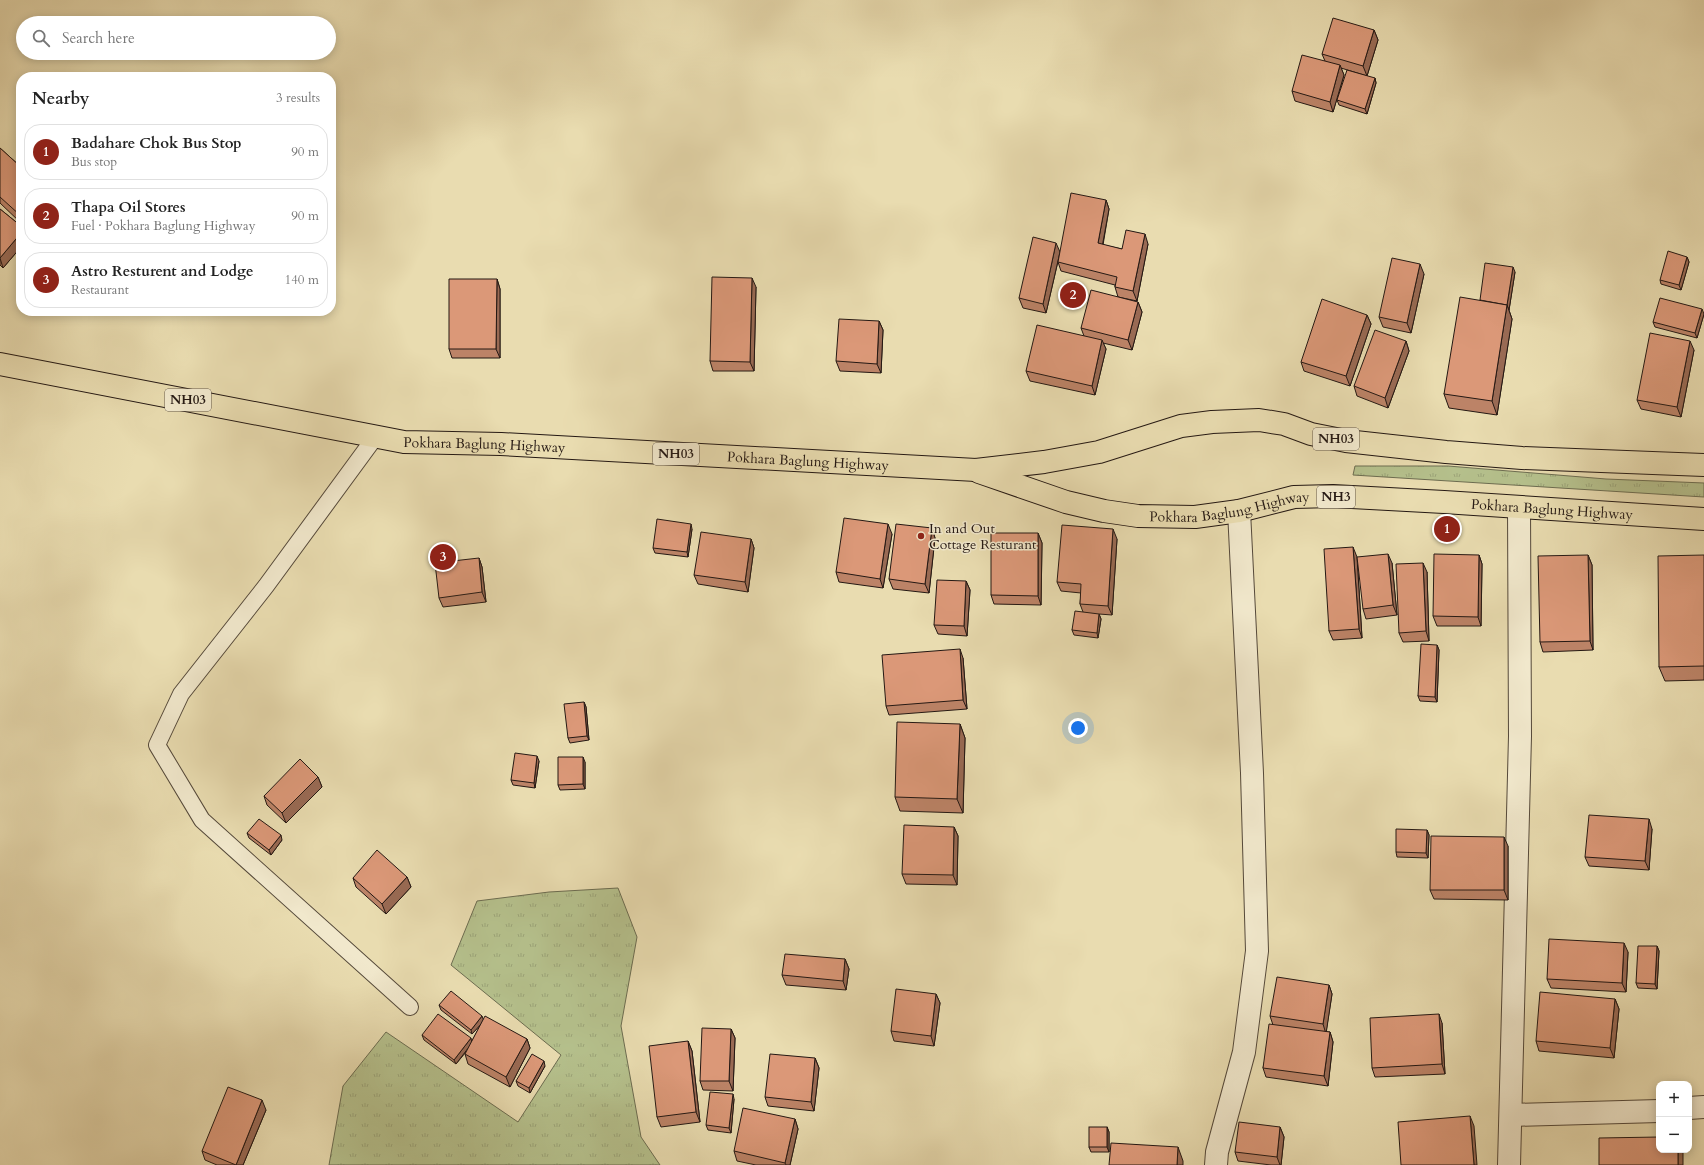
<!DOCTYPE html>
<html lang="en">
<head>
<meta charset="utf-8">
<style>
	:root { --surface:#fff; --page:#f6f6f6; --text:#222; --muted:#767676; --line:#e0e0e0; --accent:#8f2418 }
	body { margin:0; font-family:Cardo,serif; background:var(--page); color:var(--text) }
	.controls { position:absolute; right:12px; bottom:12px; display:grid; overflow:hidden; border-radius:8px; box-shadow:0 2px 10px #0003 }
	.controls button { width:36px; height:36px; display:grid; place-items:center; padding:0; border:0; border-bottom:1px solid var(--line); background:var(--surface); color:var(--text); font:20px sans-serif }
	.you { position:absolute; left:1078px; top:728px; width:14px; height:14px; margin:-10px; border:3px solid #fff; border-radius:50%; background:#1a73e8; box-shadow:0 0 0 6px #1a73e833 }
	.badge { display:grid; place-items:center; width:26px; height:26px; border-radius:50%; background:var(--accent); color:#fff; font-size:13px; font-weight:700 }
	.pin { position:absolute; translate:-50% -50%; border:2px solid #fff; box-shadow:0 1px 4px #0006 }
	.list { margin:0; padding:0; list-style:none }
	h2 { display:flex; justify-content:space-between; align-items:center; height:52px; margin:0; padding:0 16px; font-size:17px }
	h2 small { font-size:13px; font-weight:400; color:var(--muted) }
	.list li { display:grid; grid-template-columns:26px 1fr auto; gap:12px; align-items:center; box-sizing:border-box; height:56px; margin:0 8px 8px; padding:0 8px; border:1px solid var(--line); border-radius:16px }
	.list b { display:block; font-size:15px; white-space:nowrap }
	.list p { margin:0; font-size:13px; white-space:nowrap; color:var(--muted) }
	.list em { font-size:13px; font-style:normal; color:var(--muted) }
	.icon { flex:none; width:22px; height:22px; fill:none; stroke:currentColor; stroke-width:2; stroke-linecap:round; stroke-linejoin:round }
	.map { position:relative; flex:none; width:1704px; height:1165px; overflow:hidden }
	.search { position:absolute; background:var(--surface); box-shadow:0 2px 10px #0003; left:16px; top:16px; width:320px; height:44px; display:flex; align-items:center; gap:10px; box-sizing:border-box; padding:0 14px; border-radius:22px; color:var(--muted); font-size:15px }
	.panel { position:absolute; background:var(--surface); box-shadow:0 2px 10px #0003; left:16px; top:72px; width:320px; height:244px; border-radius:16px }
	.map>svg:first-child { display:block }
	.grass { fill:url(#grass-tufts); stroke:#6c6c50 }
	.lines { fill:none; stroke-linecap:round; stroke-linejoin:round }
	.lane-casing { stroke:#55493a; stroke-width:18 }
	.street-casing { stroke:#55493a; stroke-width:24 }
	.highway-casing { stroke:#241813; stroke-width:24 }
	.lane { stroke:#f1e8cc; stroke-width:16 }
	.street { stroke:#f1e8cc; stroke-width:22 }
	.highway { stroke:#e9dcb0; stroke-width:22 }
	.wall { fill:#bc8367; stroke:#241813 }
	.shaded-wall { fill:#996a54; stroke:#241813 }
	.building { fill:#db9878; stroke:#241813 }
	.poi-dot { fill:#8f2418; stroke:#f1e8cc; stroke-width:1.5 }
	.labels { text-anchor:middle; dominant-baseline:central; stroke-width:3; stroke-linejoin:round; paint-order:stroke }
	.shield { fill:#f1e8cc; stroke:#62564a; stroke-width:1 }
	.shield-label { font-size:13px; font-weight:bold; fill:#241813 }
	.street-label { font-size:14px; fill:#241813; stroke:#f1e8cc }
	.poi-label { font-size:14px; fill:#241813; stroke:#f1e8cc; text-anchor:start }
</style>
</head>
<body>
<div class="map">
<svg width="1704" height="1165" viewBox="0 0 1704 1165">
	<defs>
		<pattern id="grass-tufts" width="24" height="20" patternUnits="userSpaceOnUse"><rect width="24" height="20" fill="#b5c08c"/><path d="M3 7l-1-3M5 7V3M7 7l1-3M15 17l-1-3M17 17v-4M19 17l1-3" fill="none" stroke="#9ca478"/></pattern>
	</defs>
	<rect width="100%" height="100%" fill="#e9dcb0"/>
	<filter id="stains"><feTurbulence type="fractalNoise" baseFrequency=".005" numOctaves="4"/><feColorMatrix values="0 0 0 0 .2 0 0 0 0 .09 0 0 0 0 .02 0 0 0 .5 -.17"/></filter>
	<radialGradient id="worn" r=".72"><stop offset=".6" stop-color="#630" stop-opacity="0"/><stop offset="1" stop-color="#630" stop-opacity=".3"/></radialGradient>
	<g class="grass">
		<path d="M1355,466H1448L1606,479L1704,483V497L1353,475Z"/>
		<path d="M618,888L637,937L621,1026L641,1137L660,1165H329L343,1086L386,1032L518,1122L561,1055L451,965L477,901L549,892Z"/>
	</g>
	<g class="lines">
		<defs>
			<path id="lane" d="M376,436L266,586L181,694L157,745L202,820L410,1007"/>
			<g id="street">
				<path d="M1689,1108L1704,1107"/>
				<path d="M1511,1115L1659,1111"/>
				<path d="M1216,1165L1217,1152L1244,1052L1257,951L1252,773L1239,511"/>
				<path d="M1509,1165L1520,736L1519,507"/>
			</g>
			<g id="highway">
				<path id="s1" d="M0,364L404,442L501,444L976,470L1044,462L1099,452L1181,426L1212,422L1259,420L1284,424L1311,434L1346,441L1446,452L1522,458L1704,465"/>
				<path id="s2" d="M979,472L1066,502L1104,511L1138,516L1195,517L1239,511L1294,497L1333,496L1444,502L1704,519"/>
			</g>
		</defs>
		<use href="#lane" class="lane-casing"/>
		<use href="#street" class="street-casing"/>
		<use href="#highway" class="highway-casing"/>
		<use href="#lane" class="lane"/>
		<use href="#street" class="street"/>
		<use href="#highway" class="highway"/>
	</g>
	<g class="wall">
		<path d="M1374,30L1378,40L1367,76L1341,68L1344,75L1333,112L1295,101L1292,91L1325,61L1322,54Z"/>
		<path d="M1375,78L1376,83L1367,114L1339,105L1337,100Z"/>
		<path d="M0,148L21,167V223L0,203Z"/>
		<path d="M1106,200L1109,209L1103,245L1122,249L1148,244L1137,301L1118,297L1115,287V285L1061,271L1058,262L1059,257L1046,313L1023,308L1019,298Z"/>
		<path d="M0,209L21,226V247L3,268L0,265Z"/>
		<path d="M1687,257L1689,262L1681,290L1661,284L1660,280Z"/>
		<path d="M1515,272L1509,310L1512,319L1497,415L1449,408L1444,394L1480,300Z"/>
		<path d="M1424,274L1411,333L1383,327L1379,317Z"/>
		<path d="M497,279L500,289V358H452L449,349Z"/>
		<path d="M756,287L754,371H713L710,361Z"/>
		<path d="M1138,302L1142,312L1132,350L1103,343L1106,349L1095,395L1030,381L1026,371L1084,336L1081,328Z"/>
		<path d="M1704,314L1697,338L1655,327L1653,322Z"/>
		<path d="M1367,315L1371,324L1350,386L1304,371L1301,362Z"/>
		<path d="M879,321L883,330L881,373L840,371L836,361Z"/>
		<path d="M1406,341L1409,351L1388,408L1357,396L1354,386Z"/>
		<path d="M1694,350L1681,417L1641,409L1637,400Z"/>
		<path d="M932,528L935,538L929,593L893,589L889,579Z"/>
		<path d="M692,529L688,557L655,553L653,548Z"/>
		<path d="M1038,533L1042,543L1041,605L994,604L991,595Z"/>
		<path d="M892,534L883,588L839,582L836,572Z"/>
		<path d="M751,539L754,548L748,592L698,584L694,575Z"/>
		<path d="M1117,539L1112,615L1099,614L1101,619L1098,638L1074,635L1072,630L1083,612L1080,604L1081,593L1061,591L1057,582Z"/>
		<path d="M1479,555L1482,564L1481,626H1437L1433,616Z"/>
		<path d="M1588,555L1592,565L1593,650L1543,652L1540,642Z"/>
		<path d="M1704,555V680L1665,681L1659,667Z"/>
		<path d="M1357,557L1362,638L1333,640L1329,631Z"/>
		<path d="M479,558L482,567L486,602L443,607L439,598Z"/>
		<path d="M1392,563L1397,615L1366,619L1363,609Z"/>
		<path d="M1427,572L1429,641L1403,642L1399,633Z"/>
		<path d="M966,581L970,590L967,636L938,634L934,625Z"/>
		<path d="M1437,645L1439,650L1437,702L1420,701L1418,696Z"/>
		<path d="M963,658L967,709L889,715L886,706Z"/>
		<path d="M584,702L586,707L589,740L570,743L568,738Z"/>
		<path d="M960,724L965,738L963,813L900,811L895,797Z"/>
		<path d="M539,761L535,788L513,785L511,780Z"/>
		<path d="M585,762V789L560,790L558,785Z"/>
		<path d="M318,777L322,787L286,823L267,805L264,796Z"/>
		<path d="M954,827L958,836L957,885L906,884L902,874Z"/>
		<path d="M1652,829L1649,870L1589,866L1585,857Z"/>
		<path d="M1427,830L1429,835L1428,858L1397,857L1396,852Z"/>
		<path d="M247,833L282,840L271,855L249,838Z"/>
		<path d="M1508,846V900L1434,899L1430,890Z"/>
		<path d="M407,877L411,887L386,914L356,887L353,878Z"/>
		<path d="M1657,946L1659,951L1657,989L1638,988L1636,983Z"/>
		<path d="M1628,952L1626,992L1551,988L1547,979Z"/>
		<path d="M845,959L849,969L846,990L786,985L782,975Z"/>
		<path d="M1329,985L1332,994L1326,1032H1330L1333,1042L1328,1086L1266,1077L1263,1068L1273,1025L1270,1016Z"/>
		<path d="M936,994L940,1003L934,1046L894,1041L891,1031Z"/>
		<path d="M1615,999L1619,1009L1614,1058L1539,1051L1536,1041Z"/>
		<path d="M439,1005L483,1020L527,1039L530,1048L510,1087L468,1064L465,1054L466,1052L456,1064L424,1040L422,1035L472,1041L481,1024L472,1034L441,1010Z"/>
		<path d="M1442,1023L1445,1074L1375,1077L1372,1068Z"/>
		<path d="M731,1029L735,1038L733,1091L703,1090L700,1081Z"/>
		<path d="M688,1041L692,1051L700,1122L661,1127L657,1117Z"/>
		<path d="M815,1058L819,1068L814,1111L768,1106L765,1097Z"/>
		<path d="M545,1066L530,1093L518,1086L516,1081Z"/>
		<path d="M734,1099L731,1133L708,1130L706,1125Z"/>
		<path d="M266,1110L243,1165H217L205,1160L202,1151Z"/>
		<path d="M795,1119L798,1129L790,1165H756L737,1161L734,1151Z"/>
		<path d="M1107,1127L1109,1132V1152H1091L1089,1147Z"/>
		<path d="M1280,1127L1284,1137L1281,1165H1271L1238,1161L1235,1152Z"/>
	</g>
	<g class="shaded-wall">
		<path d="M1374,30L1378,40L1367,76L1363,66Z"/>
		<path d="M1340,65L1344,75L1333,112L1330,102Z"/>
		<path d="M1375,78L1376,83L1367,114L1365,109Z"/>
		<path d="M1106,200L1109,209L1101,253L1098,243Z"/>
		<path d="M21,233V247L3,268L0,258Z"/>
		<path d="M1145,234L1148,244L1137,301L1133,291Z"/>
		<path d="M1056,243L1060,252L1046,313L1043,304Z"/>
		<path d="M1687,257L1689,262L1681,290L1679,285Z"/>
		<path d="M1420,264L1424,274L1411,333L1407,323Z"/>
		<path d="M1513,267L1515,272L1509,310L1507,305Z"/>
		<path d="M752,278L756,287L754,371L750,362Z"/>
		<path d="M497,279L500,289V358L496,349Z"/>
		<path d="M1138,302L1142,312L1132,350L1128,340Z"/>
		<path d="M1507,305L1512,319L1497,415L1492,401Z"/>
		<path d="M1702,309L1704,314L1697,338L1695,333Z"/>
		<path d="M1367,315L1371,324L1350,386L1346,376Z"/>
		<path d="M879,321L883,330L881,373L877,364Z"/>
		<path d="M1102,340L1106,349L1095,395L1092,386Z"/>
		<path d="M1406,341L1409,351L1388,408L1385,398Z"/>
		<path d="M1690,341L1694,350L1681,417L1677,407Z"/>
		<path d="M691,524L692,529L688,557L687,552Z"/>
		<path d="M888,524L892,534L883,588L880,579Z"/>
		<path d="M932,528L935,538L929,593L925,584Z"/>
		<path d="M1113,529L1117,539L1112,615L1108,606Z"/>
		<path d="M1038,533L1042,543L1041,605L1038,596Z"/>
		<path d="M751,539L754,548L748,592L745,582Z"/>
		<path d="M1353,547L1357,557L1362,638L1359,629Z"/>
		<path d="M1388,554L1392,563L1397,615L1393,605Z"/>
		<path d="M1479,555L1482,564L1481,626L1478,617Z"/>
		<path d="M1588,555L1592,565L1593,650L1590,641Z"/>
		<path d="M479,558L482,567L486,602L482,592Z"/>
		<path d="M1423,563L1427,572L1429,641L1426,631Z"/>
		<path d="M966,581L970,590L967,636L964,626Z"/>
		<path d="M1099,614L1101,619L1098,638L1097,633Z"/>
		<path d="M1437,645L1439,650L1437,702L1435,697Z"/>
		<path d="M960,649L963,658L967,709L963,700Z"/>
		<path d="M584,702L586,707L589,740L587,736Z"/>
		<path d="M960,724L965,738L963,813L957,799Z"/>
		<path d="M537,756L539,761L535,788L534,783Z"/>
		<path d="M583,757L585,762V789L583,784Z"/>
		<path d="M318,777L322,787L286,823L282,813Z"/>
		<path d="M1649,819L1652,829L1649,870L1645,861Z"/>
		<path d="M954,827L958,836L957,885L953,875Z"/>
		<path d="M1427,830L1429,835L1428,858L1426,853Z"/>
		<path d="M281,835L282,840L271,855L269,850Z"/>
		<path d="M1504,837L1508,846V900L1504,890Z"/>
		<path d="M407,877L411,887L386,914L382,904Z"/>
		<path d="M1624,943L1628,952L1626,992L1622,983Z"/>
		<path d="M1657,946L1659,951L1657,989L1655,984Z"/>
		<path d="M845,959L849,969L846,990L843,981Z"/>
		<path d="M1329,985L1332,994L1326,1034L1323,1024Z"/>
		<path d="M936,994L940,1003L934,1046L931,1036Z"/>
		<path d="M1615,999L1619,1009L1614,1058L1610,1048Z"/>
		<path d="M1439,1014L1442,1023L1445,1074L1442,1064Z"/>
		<path d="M482,1016L484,1021L472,1034L471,1030Z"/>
		<path d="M731,1029L735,1038L733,1091L729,1081Z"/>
		<path d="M1330,1032L1333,1042L1328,1086L1324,1076Z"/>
		<path d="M471,1038L472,1043L456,1064L454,1060Z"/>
		<path d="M527,1039L530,1048L510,1087L506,1077Z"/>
		<path d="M688,1041L692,1051L700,1122L696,1112Z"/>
		<path d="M815,1058L819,1068L814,1111L811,1102Z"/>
		<path d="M544,1061L545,1066L530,1093L529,1088Z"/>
		<path d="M733,1094L734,1099L731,1133L729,1128Z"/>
		<path d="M262,1100L266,1110L243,1165H236Z"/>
		<path d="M1470,1116L1474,1126L1477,1165H1474Z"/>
		<path d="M795,1119L798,1129L790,1165H786L785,1163Z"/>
		<path d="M1107,1127L1109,1132V1152L1107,1147Z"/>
		<path d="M1280,1127L1284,1137L1281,1165H1280L1277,1157Z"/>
		<path d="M1178,1147L1183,1161V1165H1177Z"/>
		<rect x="1678" y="1150" width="5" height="15"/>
	</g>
	<g class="building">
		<path d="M1333,18L1374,30L1363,66L1322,54Z"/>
		<path d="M1302,55L1340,65L1330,102L1292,91Z"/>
		<path d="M1347,70L1375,78L1365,109L1337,100Z"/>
		<path d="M0,148L21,167V216L0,197Z"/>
		<path d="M1071,193L1106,200L1098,243L1122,249L1126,230L1145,234L1133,291L1115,287L1117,277L1058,262Z"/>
		<path d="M0,209L21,226V233L0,258Z"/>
		<path d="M1033,237L1056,243L1043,304L1019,298Z"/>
		<path d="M1668,251L1687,257L1679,285L1660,280Z"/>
		<path d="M1392,258L1420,264L1407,323L1379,317Z"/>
		<path d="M1485,263L1513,267L1507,305L1480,300Z"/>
		<path d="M712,277L752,278L750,362L710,361Z"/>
		<path d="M449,279H497L496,349H449Z"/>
		<path d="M1091,290L1138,302L1128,340L1081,328Z"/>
		<path d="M1460,297L1507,305L1492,401L1444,394Z"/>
		<path d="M1660,298L1702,309L1695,333L1653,322Z"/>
		<path d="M1322,299L1367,315L1346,376L1301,362Z"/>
		<path d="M839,319L879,321L877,364L836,361Z"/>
		<path d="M1037,325L1102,340L1092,386L1026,371Z"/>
		<path d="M1375,330L1406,341L1385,398L1354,386Z"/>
		<path d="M1650,333L1690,341L1677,407L1637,400Z"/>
		<path d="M844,518L888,524L880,579L836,572Z"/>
		<path d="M657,519L691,524L687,552L653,548Z"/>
		<path d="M896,524L932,528L925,584L889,579Z"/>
		<path d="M1062,525L1113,529L1108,606L1080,604L1081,584L1057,582Z"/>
		<path d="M701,532L751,539L745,582L694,575Z"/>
		<path d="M991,533H1038V596L991,595Z"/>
		<path d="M1353,547L1359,629L1329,631L1324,549Z"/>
		<path d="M1388,554L1393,605L1363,609L1357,557Z"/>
		<path d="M1434,554L1479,555L1478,617L1433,616Z"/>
		<path d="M1588,555L1590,641L1540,642L1538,556Z"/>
		<path d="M1704,555V666L1659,667L1658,556Z"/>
		<path d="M479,558L482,592L439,598L435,563Z"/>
		<path d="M1423,563L1426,631L1399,633L1396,564Z"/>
		<path d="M937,580L966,581L964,626L934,625Z"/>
		<path d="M1075,611L1099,614L1097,633L1072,630Z"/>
		<path d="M1421,644L1437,645L1435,697L1418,696Z"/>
		<path d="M960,649L963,700L886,706L882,655Z"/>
		<path d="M584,702L587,736L568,738L564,704Z"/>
		<path d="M897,722L960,724L957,799L895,797Z"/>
		<path d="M515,753L537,756L534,783L511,780Z"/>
		<path d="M558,757H583V784L558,785Z"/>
		<path d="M300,759L318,777L282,813L264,796Z"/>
		<path d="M1589,815L1649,819L1645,861L1585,857Z"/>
		<path d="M259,819L281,835L269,850L247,833Z"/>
		<path d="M904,825L954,827L953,875L902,874Z"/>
		<path d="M1396,829L1427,830L1426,853L1396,852Z"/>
		<path d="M1431,836L1504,837V890H1430Z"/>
		<path d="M377,850L407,877L382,904L353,878Z"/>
		<path d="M1549,939L1624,943L1622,983L1547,979Z"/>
		<path d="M1638,946H1657L1655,984L1636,983Z"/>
		<path d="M785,954L845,959L843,981L782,975Z"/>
		<path d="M1277,977L1329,985L1323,1024L1270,1016Z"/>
		<path d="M896,989L936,994L931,1036L891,1031Z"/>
		<path d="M451,991L482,1016L471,1030L439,1005Z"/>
		<path d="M1540,992L1615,999L1610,1048L1536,1041Z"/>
		<path d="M438,1014L471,1038L454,1060L422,1035Z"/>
		<path d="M1439,1014L1442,1064L1372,1068L1370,1018Z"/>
		<path d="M485,1016L527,1039L506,1077L465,1054Z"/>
		<path d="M1269,1024L1330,1032L1324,1076L1263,1068Z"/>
		<path d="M702,1028L731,1029L729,1081H700Z"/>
		<path d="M688,1041L696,1112L657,1117L649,1046Z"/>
		<path d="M532,1054L544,1061L529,1088L516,1081Z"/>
		<path d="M770,1054L815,1058L811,1102L765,1097Z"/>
		<path d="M228,1087L262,1100L236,1165L202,1151Z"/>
		<path d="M710,1092L733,1094L729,1128L706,1125Z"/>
		<path d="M743,1108L795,1119L785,1163L734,1151Z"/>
		<path d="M1470,1116L1474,1165H1401L1398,1122Z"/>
		<path d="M1239,1122L1280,1127L1277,1157L1235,1152Z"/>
		<rect x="1089" y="1127" width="18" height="20"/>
		<path d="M1659,1137V1150H1678V1165H1599V1138Z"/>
		<path d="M1111,1143L1178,1147L1177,1165H1109Z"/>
	</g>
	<circle class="poi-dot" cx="921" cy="536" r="4"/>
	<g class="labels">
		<g class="shield">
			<rect x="165" y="389" width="46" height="22" rx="3"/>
			<rect x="1313" y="428" width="46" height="22" rx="3"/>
			<rect x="653" y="443" width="46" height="22" rx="3"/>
			<rect x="1317" y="486" width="38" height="22" rx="3"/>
		</g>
		<g class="shield-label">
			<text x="188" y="400">NH03</text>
			<text x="1336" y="439">NH03</text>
			<text x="676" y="454">NH03</text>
			<text x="1336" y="497">NH3</text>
		</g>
		<g class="street-label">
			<text stroke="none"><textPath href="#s1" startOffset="492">Pokhara Baglung Highway</textPath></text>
			<text stroke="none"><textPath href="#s1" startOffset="816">Pokhara Baglung Highway</textPath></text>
			<text stroke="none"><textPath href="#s2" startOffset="258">Pokhara Baglung Highway</textPath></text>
			<text stroke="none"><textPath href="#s2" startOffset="582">Pokhara Baglung Highway</textPath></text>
		</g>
		<g class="poi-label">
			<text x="929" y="528">In and Out<tspan x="929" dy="16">Cottage Resturant</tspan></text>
		</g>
	</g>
	<rect width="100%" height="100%" filter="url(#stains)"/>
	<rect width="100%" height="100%" fill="url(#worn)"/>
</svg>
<div class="controls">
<button>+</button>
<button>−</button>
</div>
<div class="you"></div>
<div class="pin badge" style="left:1447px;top:529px">1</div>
<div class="pin badge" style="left:1073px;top:295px">2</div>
<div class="pin badge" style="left:443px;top:557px">3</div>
<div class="search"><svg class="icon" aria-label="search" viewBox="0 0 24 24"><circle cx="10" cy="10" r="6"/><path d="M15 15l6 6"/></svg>Search here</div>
<section class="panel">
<h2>Nearby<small>3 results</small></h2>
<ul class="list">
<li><span class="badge">1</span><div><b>Badahare Chok Bus Stop</b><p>Bus stop</p></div><em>90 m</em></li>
<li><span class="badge">2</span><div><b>Thapa Oil Stores</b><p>Fuel · Pokhara Baglung Highway</p></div><em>90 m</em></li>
<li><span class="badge">3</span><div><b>Astro Resturent and Lodge</b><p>Restaurant</p></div><em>140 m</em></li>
</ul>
</section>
</div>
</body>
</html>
